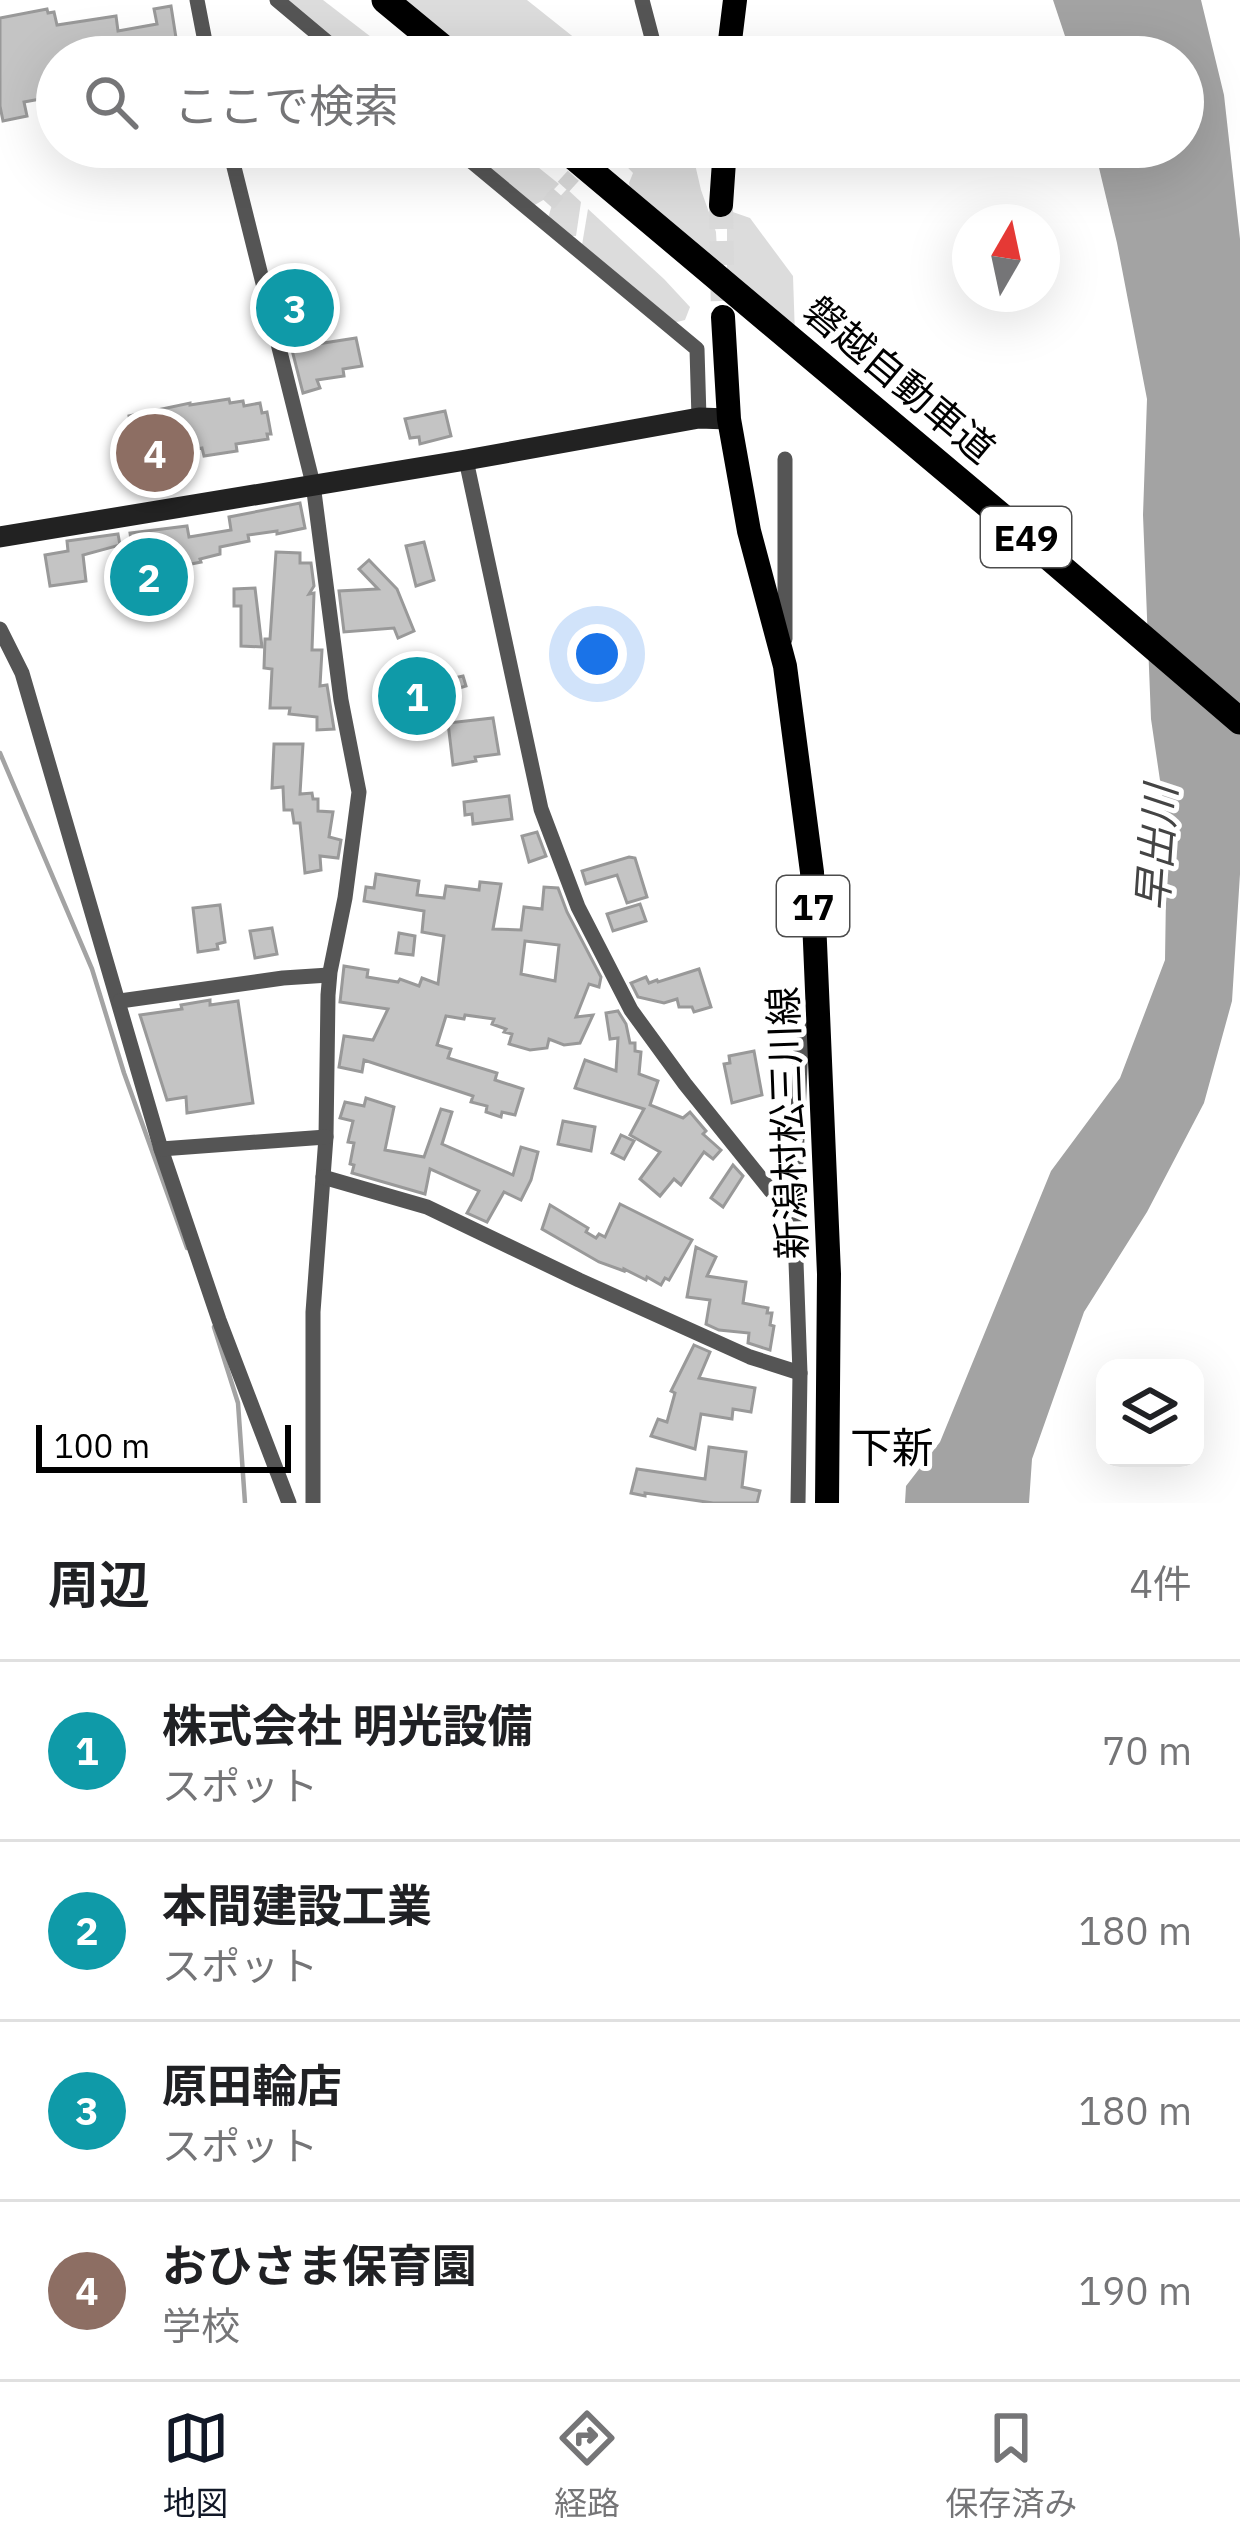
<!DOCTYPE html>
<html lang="ja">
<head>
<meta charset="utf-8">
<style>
	:root { --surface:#fff; --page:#f6f6f6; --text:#202124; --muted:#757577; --line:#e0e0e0; --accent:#111827 }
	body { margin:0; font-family:"IBM Plex Sans","Noto Sans JP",sans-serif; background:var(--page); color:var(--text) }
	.controls { position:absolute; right:36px; bottom:36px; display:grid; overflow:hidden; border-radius:24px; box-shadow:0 12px 48px #0002 }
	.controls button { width:108px; height:108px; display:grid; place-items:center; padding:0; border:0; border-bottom:3px solid var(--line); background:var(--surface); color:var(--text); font:60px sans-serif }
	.compass { position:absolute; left:952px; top:204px; width:108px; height:108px; border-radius:50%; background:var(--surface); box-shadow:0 12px 48px #0002; rotate:9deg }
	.scale { position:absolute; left:36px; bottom:30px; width:255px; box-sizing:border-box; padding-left:12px; border:6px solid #000; border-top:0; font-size:33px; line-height:42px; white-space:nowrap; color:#000; -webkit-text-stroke:9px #fff; paint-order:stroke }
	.you { position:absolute; left:597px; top:654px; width:42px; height:42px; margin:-30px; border:9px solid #fff; border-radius:50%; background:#1a73e8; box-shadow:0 0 0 18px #1a73e833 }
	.badge { display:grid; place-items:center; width:78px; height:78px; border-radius:50%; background:var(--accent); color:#fff; font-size:39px; font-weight:700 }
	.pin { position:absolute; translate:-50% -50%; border:6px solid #fff; box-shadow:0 3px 12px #0006 }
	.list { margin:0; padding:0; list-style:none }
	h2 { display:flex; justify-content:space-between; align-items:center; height:156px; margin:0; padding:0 48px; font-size:51px }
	h2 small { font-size:39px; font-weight:400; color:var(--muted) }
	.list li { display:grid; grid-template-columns:78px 1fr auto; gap:36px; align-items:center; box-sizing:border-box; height:180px; padding:0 48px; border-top:3px solid var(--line) }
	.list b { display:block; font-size:45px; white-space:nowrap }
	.list p { margin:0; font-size:39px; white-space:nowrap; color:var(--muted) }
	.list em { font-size:39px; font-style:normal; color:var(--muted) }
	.icon { flex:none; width:66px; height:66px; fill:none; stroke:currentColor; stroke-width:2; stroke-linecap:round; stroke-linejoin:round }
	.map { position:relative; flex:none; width:1240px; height:1503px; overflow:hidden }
	.search { position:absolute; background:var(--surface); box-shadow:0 12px 48px #0002; left:36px; right:36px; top:36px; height:132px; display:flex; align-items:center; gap:30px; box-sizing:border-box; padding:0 42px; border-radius:66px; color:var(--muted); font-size:45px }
	.sheet { height:876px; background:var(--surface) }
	nav { display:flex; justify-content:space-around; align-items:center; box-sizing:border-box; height:168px; border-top:3px solid var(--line); background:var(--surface); font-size:33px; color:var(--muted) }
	nav a { display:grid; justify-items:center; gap:6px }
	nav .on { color:var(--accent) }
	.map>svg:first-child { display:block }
	.green { fill:#dcdcdc }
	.water { fill:#a3a3a3 }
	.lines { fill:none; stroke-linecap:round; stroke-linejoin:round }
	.stream { stroke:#a3a3a3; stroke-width:4.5 }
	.building { fill:#c4c4c4; stroke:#999; stroke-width:3; fill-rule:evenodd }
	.street-tunnel { stroke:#d9d9d9; stroke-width:15; stroke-dasharray:15 8; stroke-linecap:butt }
	.primary-tunnel { stroke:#d9d9d9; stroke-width:24; stroke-dasharray:24 12; stroke-linecap:butt }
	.street { stroke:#555; stroke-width:15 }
	.secondary { stroke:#222; stroke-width:21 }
	.primary { stroke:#000; stroke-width:24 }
	.highway { stroke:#000; stroke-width:27 }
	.labels { text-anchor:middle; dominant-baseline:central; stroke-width:10; stroke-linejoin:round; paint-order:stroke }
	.shield { fill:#fff; stroke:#4c4c4c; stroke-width:3 }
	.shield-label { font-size:36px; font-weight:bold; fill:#000 }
	.street-label { font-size:39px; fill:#000; stroke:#fff }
	.water-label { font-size:42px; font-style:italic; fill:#444; stroke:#fff }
	.neighbourhood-label { font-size:42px; fill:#000; stroke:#fff }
</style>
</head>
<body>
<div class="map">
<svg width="1240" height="1503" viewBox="0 0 1240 1503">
	<rect width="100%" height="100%" fill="#fff"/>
	<g class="green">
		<path d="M284,0H323L397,57H353Z"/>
		<path d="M405,0H527L586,47L585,57H473Z"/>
		<path d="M460,147H513L559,184L545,199L533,206Z"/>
		<path d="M608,147H691L701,190L716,232L718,269L631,193L629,183L633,173Z"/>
		<path d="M567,189L581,202L576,236H568L548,218L552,205Z"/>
		<path d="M588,209L664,279L690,307L685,320L673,323L582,245Z"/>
		<path d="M727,210L750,218L793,276L795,336L727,273Z"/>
	</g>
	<path class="water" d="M1053,0H1201L1224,95L1240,239V874L1232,1001L1204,1103L1147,1212L1084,1312L1032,1459L1029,1503H905L906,1486L940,1442L1051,1171L1120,1078L1165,960L1167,828L1151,719L1143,515L1147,399L1117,243L1094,147H1183V57H1072Z"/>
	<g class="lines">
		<g class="stream">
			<path d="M0,753L92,969L124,1073L187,1248"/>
			<path d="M214,1327L238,1403L245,1503"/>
		</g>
	</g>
	<g class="building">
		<path d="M171,6L179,57H57V96L24,102L27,116L3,121L0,106V18L47,9L48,13L54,12L57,25L116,16L118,31L157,24L154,9Z"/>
		<path d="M311,292L316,316L308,318L317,344L356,338L362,366L343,369L344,376L317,380L320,388L303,393L279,299Z"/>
		<path d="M229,399L230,403L243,401L244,406L260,403L262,413L267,412L271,434H267L268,439L236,444L237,451L204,456L202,448L155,457L154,452L136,455L129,416L190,403V405Z"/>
		<path d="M445,411L451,436L420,444L419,437L410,438L405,419Z"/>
		<path d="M300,503L305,528L277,534V531L248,535L249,541L220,547V554L200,559L201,562L161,570L165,594L139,599L130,533L187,526L189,537L231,530L229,517Z"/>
		<path d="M118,534L120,545L83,555L86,581L50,586L45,555L68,551L67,541Z"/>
		<path d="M424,542L434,580L416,586L406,546Z"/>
		<path d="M276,552L300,553V563H311L314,586L309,594L314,593L312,650H322L320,686L327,685L334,729L317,730V717L289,714L290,708H270L272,669L264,668L265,639H270Z"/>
		<path d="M369,560L397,589L414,631L398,638L394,628L344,632L339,591L378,589L359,569Z"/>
		<path d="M255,588L262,647L241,646V606H234V589Z"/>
		<path d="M463,676L466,686L426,698L428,704L407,711L400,683L421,677L422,685Z"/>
		<path d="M493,718L499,754L475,757L476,761L453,765L448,723Z"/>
		<path d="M274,744H303L300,794L312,793L313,799H318V811L333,812L329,837L341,840L338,858L320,856L321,870L305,873L300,823H294L292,810H284L283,787L272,788Z"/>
		<path d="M509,796L512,819L473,824L472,814L465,815L464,802Z"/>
		<path d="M537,832L546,856L529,862L522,836Z"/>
		<path d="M629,857L635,858L647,897L627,903L617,875L586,884L582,871Z"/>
		<path d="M376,874L419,881L417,895L444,898L446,886L479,890L480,882L501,884L493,929L521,930L524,907L542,909L544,887L558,888L567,912L601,977L599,987L589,984L576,1017L593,1015L580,1043L564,1045L549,1039L547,1048L530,1050L509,1044L512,1034L504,1032L506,1029L492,1024L494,1019L465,1015L464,1019L446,1016L437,1045L451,1049L448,1058L497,1073L495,1080L523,1089L515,1115L502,1112L501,1117L486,1112L487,1106L471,1102L473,1096L364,1060L362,1072L339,1067L344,1036L373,1040L388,1009L340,1002L344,966L368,970L367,977L398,982L400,979L419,986L422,978L438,984L444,936L422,932L424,911L364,901L366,887L374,888ZM525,941L559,945L555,981L521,974Z"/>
		<path d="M640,904L646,921L613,931L607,914Z"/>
		<path d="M220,905L225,942L217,944L218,949L198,952L193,908Z"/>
		<path d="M272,928L277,954L255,958L250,931Z"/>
		<path d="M399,933L415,936L413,955L396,953Z"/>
		<path d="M699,969L711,1007L694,1012L692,1007H679L677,999L664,1003L638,997L631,983L646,977L649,983L657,980L658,982Z"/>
		<path d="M210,1000V1005L238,1001L253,1103L187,1113L186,1097L167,1100L140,1015L182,1009L181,1005Z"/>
		<path d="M618,1011L626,1024L630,1043H635V1051L641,1052L639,1074L658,1081L650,1105L683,1118L690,1112L706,1131L703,1134L721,1150L713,1159L704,1152L681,1185L674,1179L660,1196L640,1179L660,1152L630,1135L644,1109L575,1088L585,1060L616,1071L618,1038L610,1039L606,1013Z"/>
		<path d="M754,1051L762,1095L732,1103L724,1064L730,1063L729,1056Z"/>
		<path d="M366,1098L394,1107L385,1150L424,1157L441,1109L452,1112L442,1144L513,1175L521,1147L538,1152L531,1180L521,1200L504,1192L487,1222L467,1213L479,1191L430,1169L425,1194L352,1173L354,1165L350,1164L354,1143L348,1142L353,1121L340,1118L345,1102L364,1106Z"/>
		<path d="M563,1121L595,1127L591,1151L558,1144Z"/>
		<path d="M621,1135L634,1141L624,1159L612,1153Z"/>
		<path d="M733,1165L743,1176L723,1207L711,1198Z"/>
		<path d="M620,1204L692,1240L669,1280L665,1278L661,1285L647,1277L646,1280L624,1269V1271L599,1262L542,1229L550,1205L588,1228L586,1232L596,1238L599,1234L605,1237Z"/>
		<path d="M696,1247L716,1257L707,1276L746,1282L743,1303L768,1308L767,1313H772L770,1325L774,1326L770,1350L748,1343L749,1333L719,1330L706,1324L710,1300L687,1297Z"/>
		<path d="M694,1345L710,1352L699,1378L755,1388L751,1412L733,1409L732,1419L701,1414L695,1449L651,1436L658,1419L667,1422L675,1393L671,1391Z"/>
		<path d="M709,1447L746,1452L742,1487L760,1491L757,1503H713L645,1493V1496L631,1493L637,1469L705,1479Z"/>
	</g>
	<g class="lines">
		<path class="street-tunnel" d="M548,204L599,147"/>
		<path class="primary-tunnel" d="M721,205L723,317"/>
		<g class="street">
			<path d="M197,0L208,57"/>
			<path d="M277,0L345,57"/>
			<path d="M642,0L657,57"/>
			<path d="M229,147L313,484L341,700L359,792L345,898L330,972L328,995L326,1137L313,1312V1503"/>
			<path d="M454,147L697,349L699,418"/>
			<path d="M785,459V639"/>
			<path d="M466,460L541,809L578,907L631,1010L685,1084L771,1191L794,1206L801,1045L816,1021"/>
			<path d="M0,629L22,673L161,1149L219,1320L289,1503"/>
			<path d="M120,1001L283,978L329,975"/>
			<path d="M161,1149L326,1137"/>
			<path d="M323,1177L427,1207L579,1280L750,1357L800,1373"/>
			<path d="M794,1206L800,1373L798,1503"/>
		</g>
		<path class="secondary" d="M0,537L466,460L699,418L729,419"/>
		<g class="primary">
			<path d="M728,57L735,0"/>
			<path d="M721,205L725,147"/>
			<path d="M723,317L729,419L749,531L785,666L812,872L829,1274L827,1503"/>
		</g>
		<g class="highway">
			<path d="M385,0L454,57"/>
			<path d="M562,147L1007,521L1240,721"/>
		</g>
	</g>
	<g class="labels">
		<g class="shield">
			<rect x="981" y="507" width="90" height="60" rx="9"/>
			<rect x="777" y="876" width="72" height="60" rx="9"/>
		</g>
		<g class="shield-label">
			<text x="1026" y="537">E49</text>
			<text x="813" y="906">17</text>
		</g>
		<g class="street-label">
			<text transform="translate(900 379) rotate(40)">磐越自動車道</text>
			<text transform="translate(787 1123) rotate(-92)">新潟村松三川線</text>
		</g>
		<g class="water-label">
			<text transform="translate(1156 848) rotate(-86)">早出川</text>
		</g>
		<g class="neighbourhood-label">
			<text x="892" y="1447">下新</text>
		</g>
	</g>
</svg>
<div class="controls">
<button><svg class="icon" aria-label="layers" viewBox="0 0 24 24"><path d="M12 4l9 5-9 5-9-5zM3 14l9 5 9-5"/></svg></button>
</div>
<svg class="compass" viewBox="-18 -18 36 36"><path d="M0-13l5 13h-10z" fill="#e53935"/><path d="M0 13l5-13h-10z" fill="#757577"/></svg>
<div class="scale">100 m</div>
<div class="you"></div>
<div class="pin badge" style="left:417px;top:696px;background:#0f9aa8">1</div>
<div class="pin badge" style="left:149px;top:577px;background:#0f9aa8">2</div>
<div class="pin badge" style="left:295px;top:308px;background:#0f9aa8">3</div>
<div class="pin badge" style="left:155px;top:453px;background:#8d6e63">4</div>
<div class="search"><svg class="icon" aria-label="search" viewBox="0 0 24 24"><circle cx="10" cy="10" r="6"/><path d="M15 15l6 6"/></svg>ここで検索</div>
</div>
<section class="sheet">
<h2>周辺<small>4件</small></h2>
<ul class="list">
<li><span class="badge" style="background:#0f9aa8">1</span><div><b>株式会社 明光設備</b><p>スポット</p></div><em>70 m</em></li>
<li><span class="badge" style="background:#0f9aa8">2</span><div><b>本間建設工業</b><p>スポット</p></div><em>180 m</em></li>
<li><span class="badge" style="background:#0f9aa8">3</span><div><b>原田輪店</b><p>スポット</p></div><em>180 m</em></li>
<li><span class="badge" style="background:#8d6e63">4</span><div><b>おひさま保育園</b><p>学校</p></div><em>190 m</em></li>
</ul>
</section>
<nav>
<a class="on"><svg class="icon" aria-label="map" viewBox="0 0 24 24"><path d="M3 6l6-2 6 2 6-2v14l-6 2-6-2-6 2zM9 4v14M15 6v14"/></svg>地図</a>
<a><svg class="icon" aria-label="directions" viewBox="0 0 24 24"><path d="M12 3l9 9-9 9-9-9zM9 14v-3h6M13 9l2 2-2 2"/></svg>経路</a>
<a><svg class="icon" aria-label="saved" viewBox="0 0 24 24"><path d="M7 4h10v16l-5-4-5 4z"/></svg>保存済み</a>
</nav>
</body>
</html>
